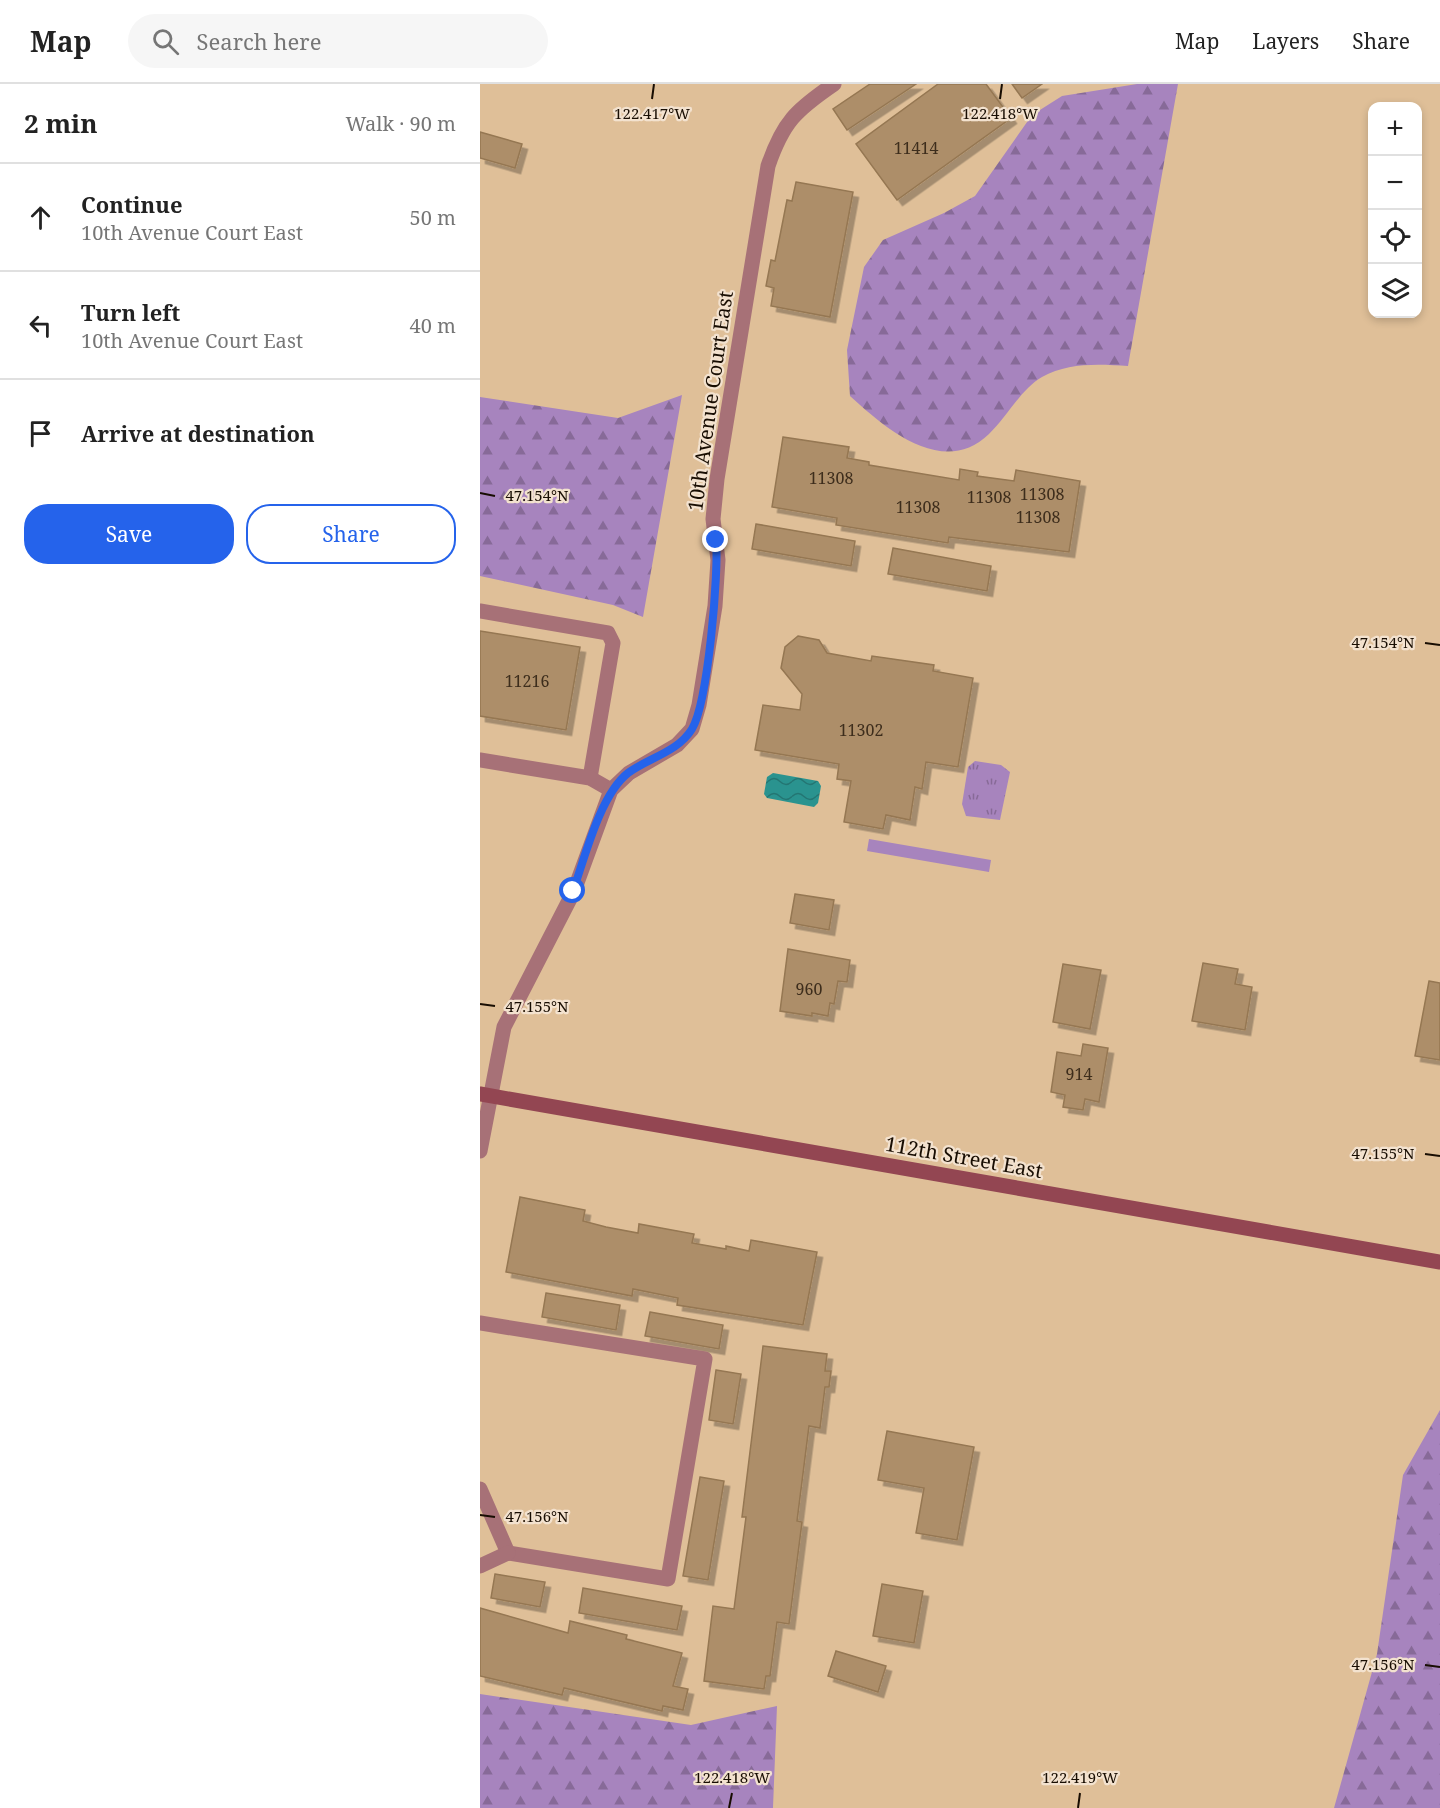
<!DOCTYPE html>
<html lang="en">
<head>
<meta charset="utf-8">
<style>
	:root { --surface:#fff; --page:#f6f6f6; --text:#222; --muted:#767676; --line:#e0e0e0; --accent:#2563eb }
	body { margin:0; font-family:"Noto Serif",serif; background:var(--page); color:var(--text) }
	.controls { position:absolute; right:18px; top:18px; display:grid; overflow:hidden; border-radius:12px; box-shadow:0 3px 9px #0003 }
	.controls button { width:54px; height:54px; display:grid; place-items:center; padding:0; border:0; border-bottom:2px solid var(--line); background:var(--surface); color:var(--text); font:30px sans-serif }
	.stop { position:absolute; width:18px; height:18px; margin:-14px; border:4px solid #2563eb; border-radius:50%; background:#fff }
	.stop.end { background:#2563eb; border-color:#fff; box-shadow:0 2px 6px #0008 }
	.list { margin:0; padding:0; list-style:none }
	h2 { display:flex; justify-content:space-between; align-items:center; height:78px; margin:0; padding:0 24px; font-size:26px }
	h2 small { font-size:20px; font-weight:400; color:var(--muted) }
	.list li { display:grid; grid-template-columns:39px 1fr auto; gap:18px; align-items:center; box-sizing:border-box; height:108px; padding:0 24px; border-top:2px solid var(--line) }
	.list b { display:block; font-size:22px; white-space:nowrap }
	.list p { margin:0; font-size:20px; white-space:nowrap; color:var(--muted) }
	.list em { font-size:20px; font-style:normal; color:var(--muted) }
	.actions { display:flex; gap:12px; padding:18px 24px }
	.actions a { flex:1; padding:14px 0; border:2px solid var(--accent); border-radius:24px; text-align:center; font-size:21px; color:var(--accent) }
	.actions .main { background:var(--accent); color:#fff }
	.icon { flex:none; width:33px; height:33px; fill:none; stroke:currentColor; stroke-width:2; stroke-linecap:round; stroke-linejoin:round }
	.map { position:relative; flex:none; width:960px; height:1724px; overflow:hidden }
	header { display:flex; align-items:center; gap:36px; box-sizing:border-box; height:84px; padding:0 30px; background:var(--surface); border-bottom:2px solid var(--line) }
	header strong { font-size:28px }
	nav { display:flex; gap:33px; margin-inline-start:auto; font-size:21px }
	.search { width:420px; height:54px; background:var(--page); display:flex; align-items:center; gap:15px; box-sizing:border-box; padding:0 21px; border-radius:33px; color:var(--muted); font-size:22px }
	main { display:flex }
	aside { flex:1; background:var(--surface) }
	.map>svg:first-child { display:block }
	.green { fill:#a784bd }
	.forest { fill:url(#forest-firs) }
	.park { fill:url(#park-tufts) }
	.water { fill:url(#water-waves) }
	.building { fill:#ad8e69; stroke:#957752; stroke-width:1.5; filter:url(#shadow) }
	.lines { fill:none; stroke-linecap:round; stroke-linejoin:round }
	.lane { stroke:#a77177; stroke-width:15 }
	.street { stroke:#a77177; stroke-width:15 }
	.secondary { stroke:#934652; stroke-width:15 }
	.route { stroke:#2563eb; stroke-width:8 }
	.ticks { fill:none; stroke:#180d02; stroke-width:2 }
	.labels { text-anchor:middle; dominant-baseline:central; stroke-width:4.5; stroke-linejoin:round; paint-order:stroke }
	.number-label { font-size:16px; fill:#3d2d1c }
	.street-label { font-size:20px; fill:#180d02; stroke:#f3e2cf }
	.ticks-label { font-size:15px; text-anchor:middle; fill:#180d02; stroke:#f3e2cf; stroke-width:4.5; stroke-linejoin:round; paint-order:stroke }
</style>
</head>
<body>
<header>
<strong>Map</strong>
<div class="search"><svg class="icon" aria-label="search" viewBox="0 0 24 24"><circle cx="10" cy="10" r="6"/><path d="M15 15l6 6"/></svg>Search here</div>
<nav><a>Map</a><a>Layers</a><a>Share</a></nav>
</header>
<main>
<aside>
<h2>2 min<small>Walk · 90 m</small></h2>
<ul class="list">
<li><svg class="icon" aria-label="ahead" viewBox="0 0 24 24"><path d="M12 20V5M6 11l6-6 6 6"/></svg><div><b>Continue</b><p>10th Avenue Court East</p></div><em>50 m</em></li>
<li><svg class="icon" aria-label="left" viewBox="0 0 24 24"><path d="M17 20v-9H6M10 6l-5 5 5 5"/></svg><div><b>Turn left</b><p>10th Avenue Court East</p></div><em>40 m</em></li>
<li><svg class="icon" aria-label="arrive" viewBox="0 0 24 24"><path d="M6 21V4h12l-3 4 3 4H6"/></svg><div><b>Arrive at destination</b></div></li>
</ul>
<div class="actions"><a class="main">Save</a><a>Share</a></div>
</aside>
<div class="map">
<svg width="960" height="1724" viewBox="0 0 960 1724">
	<defs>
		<pattern id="forest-firs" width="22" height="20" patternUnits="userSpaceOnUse" patternTransform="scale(1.5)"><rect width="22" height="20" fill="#a784be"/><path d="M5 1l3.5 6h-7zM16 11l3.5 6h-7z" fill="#876a98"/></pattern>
		<pattern id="park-tufts" width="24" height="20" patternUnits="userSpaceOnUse" patternTransform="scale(1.5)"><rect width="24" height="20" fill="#a784bd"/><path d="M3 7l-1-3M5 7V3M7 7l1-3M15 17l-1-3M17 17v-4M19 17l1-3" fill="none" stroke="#876a97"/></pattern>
		<pattern id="water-waves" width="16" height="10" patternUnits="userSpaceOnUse" patternTransform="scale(1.5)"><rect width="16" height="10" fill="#2a938f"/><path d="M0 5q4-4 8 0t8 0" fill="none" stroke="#237673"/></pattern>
		<filter id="shadow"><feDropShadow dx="5.5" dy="5.5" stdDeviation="0" flood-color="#0004"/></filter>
	</defs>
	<rect width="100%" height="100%" fill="#dfbf98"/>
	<path class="green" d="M389,755L511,776L509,788L387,767Z"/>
	<g class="forest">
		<path d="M657,0H698L648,282C620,280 588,278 562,293C541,305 527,333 509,350C463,395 404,343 370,312L367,266L384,183L403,156L464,129L495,112L552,31L582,12Z"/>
		<path d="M202,311L163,533L133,521L0,492V313L138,334Z"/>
		<path d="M960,1326V1724H854L897,1570L923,1391Z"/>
		<path d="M0,1610L211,1641L297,1622L293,1724H0Z"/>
	</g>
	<path class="park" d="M495,677L521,681L530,688L520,736L486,732L482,720L488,683Z"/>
	<path class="water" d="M293,689L338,697L341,702L338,719L334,723L287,714L284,710L287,693Z"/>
	<g class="building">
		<path d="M390,0H436L367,46L353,25Z"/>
		<path d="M458,0H506L531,34L417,116L376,60Z"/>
		<path d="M532,0H562L542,14Z"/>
		<path d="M0,48L42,60L35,84L0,74Z"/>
		<path d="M316,98L373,108L350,233L291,222L294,204L286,202L291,176L295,177L307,116L312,117Z"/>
		<path d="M303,353L369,363L367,374L389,378V381L479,396L480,385L498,388L497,392L534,397L536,386L600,397L589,468L469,453L468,459L356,441L357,434L292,423Z"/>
		<path d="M276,440L375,457L371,482L272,465Z"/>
		<path d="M413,464L511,482L507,507L408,490Z"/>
		<path d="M0,547L100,563L86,646L0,632Z"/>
		<path d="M318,552L339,556L347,569L391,577L392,572L454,581L453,587L493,594L478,683L446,678L442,705L435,703L430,736L406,731L403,745L364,738L371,697L357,695L359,680L275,666L283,621L320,626L322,610L301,584L305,563Z"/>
		<path d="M315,810L354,816L349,846L310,839Z"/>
		<path d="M308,865L370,876L367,898L358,897L354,920L350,919L348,932L332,929V932L300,927Z"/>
		<path d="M723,879L758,885L755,900L772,903L765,946L712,937Z"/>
		<path d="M583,880L621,886L610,945L573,938Z"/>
		<path d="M949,897L960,899V976L935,972Z"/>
		<path d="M603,960L628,964L619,1018L605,1015L603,1026L583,1023L585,1011L571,1008L577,968L601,972Z"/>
		<path d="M40,1113L105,1126L103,1137L126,1143L158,1149L159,1140L214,1150L212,1159L246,1165V1162L269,1167L271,1156L337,1168L323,1241L197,1221L198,1214L153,1205L152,1212L26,1188Z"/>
		<path d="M66,1209L140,1221L136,1246L62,1233Z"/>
		<path d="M170,1228L243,1241L239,1265L165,1252Z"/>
		<path d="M283,1262L347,1270L345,1287H351L349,1303H345L340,1344L329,1342L317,1437L322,1438L309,1540L297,1538L290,1592H286L284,1605L224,1597L233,1522L254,1525L266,1433H262Z"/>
		<path d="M236,1286L261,1290L253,1340L229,1336Z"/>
		<path d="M407,1347L494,1363L477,1456L436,1449L444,1404L398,1396Z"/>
		<path d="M220,1393L244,1397L228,1496L203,1492Z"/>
		<path d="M15,1490L65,1498L60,1523L11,1514Z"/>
		<path d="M402,1500L443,1507L434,1559L393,1552Z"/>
		<path d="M103,1504L202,1522L197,1546L99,1529Z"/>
		<path d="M0,1524L88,1549L90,1537L147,1551L146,1555L202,1569L193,1602L208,1605L203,1626L183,1622L182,1627L84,1604L82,1611L0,1592Z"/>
		<path d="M356,1567L406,1582L398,1608L348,1592Z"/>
	</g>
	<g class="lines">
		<g class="lane">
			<path d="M0,527L128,549L133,559L110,694"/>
			<path d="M0,676L110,694L131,706"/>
		</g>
		<g class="street">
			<path d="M0,1067L24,943L94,807L131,706L149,689L197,661L212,645L219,621L235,522L238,476L233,435L237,395L288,82C303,38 316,26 354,0"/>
			<path d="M0,1239L225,1275L188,1495L28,1469"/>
			<path d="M0,1405L28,1469"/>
			<path d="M0,1482L28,1469"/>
		</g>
		<path class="secondary" d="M0,1010L960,1178"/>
	</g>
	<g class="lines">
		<path class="route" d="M93,807C105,773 120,711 148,689C168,674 198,668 212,645C228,618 239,489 236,456"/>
	</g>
	<path class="ticks" d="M172,15L174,0M520,15L522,0M0,409L15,412M945,559L960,561M0,920L15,922M945,1070L960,1072M0,1431L15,1433M945,1581L960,1583M249,1724L252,1709M598,1724L600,1709"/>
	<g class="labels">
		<g class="number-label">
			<text x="436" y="64">11414</text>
			<text x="351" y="394">11308</text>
			<text x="562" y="410">11308</text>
			<text x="509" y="413">11308</text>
			<text x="438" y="423">11308</text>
			<text x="558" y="433">11308</text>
			<text x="47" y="597">11216</text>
			<text x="381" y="646">11302</text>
			<text x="329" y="905">960</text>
			<text x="599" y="990">914</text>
		</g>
		<g class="street-label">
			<text transform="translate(230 317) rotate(-82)">10th Avenue Court East</text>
			<text transform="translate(484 1073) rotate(10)">112th Street East</text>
		</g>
	</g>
	<g class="ticks-label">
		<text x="172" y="35">122.417°W</text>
		<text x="520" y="35">122.418°W</text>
		<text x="57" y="417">47.154°N</text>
		<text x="903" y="564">47.154°N</text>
		<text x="57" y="928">47.155°N</text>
		<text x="903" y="1075">47.155°N</text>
		<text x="57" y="1438">47.156°N</text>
		<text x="903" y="1586">47.156°N</text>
		<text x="252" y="1699">122.418°W</text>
		<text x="600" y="1699">122.419°W</text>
	</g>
</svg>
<div class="controls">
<button>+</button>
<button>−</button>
<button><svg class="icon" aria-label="locate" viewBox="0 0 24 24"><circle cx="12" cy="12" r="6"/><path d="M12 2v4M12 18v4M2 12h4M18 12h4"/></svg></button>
<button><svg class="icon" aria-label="layers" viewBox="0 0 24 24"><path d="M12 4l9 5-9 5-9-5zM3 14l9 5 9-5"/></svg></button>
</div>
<div class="stop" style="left:93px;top:807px"></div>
<div class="stop end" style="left:236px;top:456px"></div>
</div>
</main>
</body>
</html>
